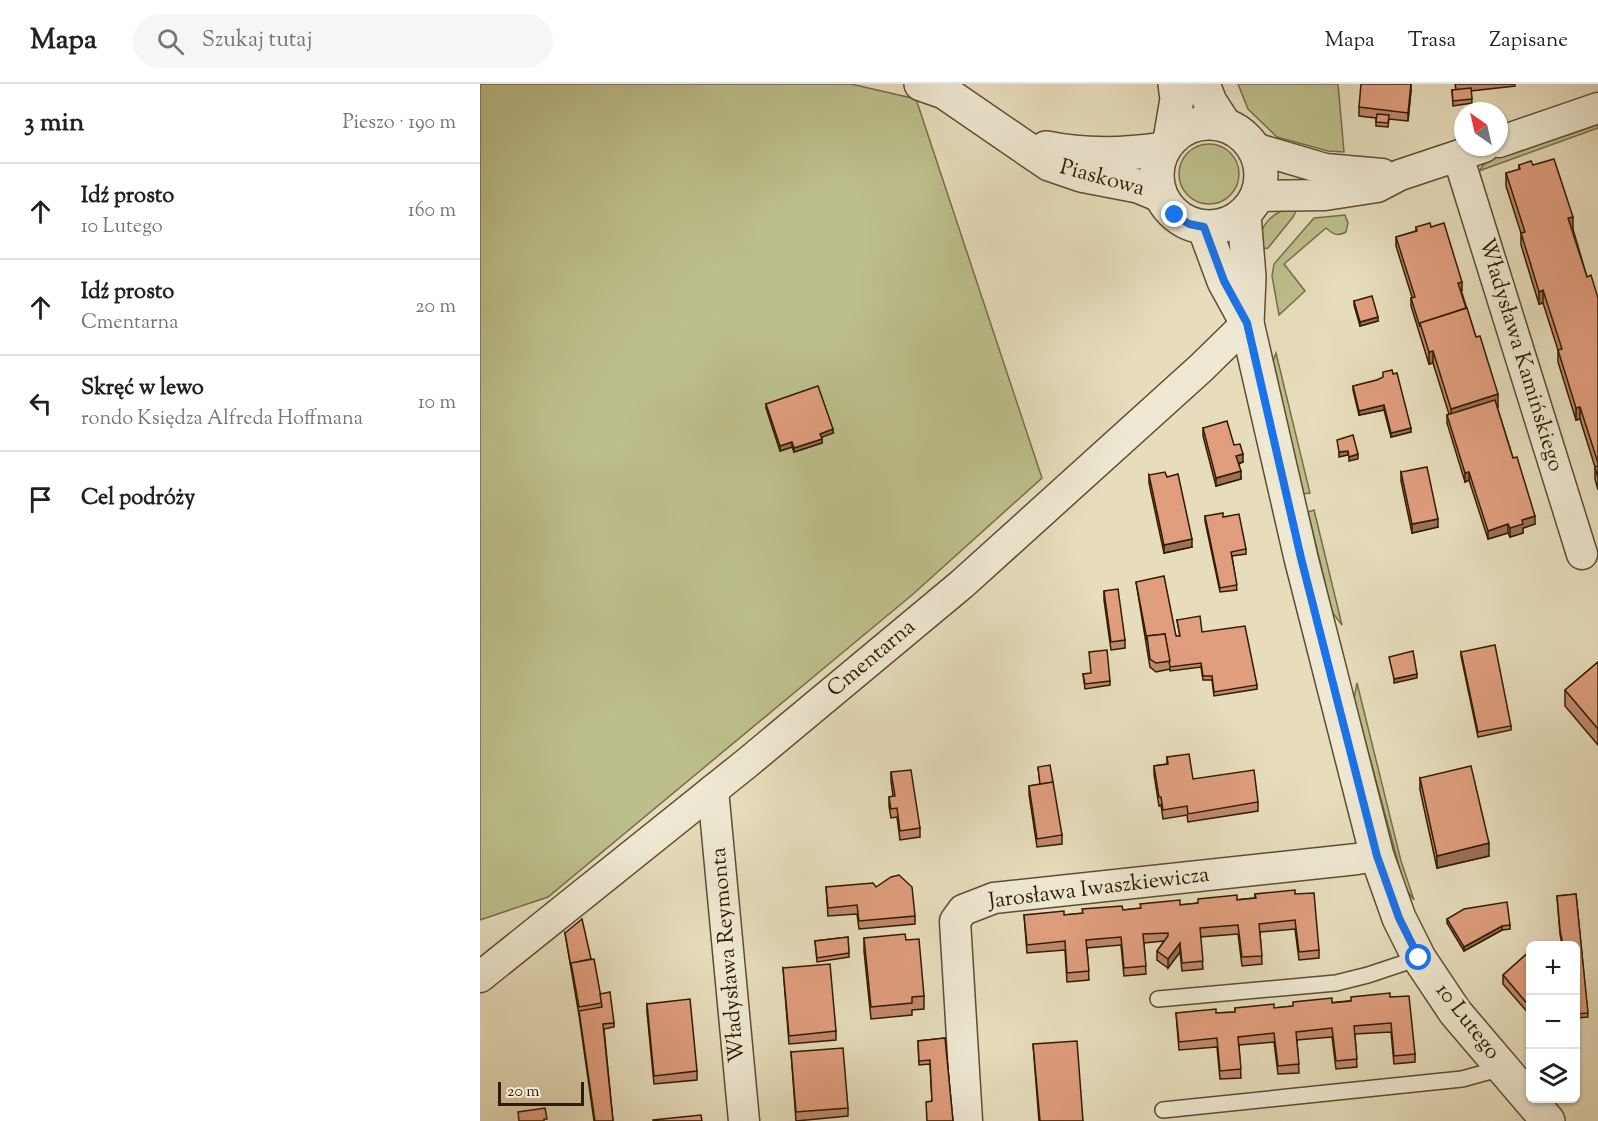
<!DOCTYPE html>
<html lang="pl">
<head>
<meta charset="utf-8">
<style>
	:root { --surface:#fff; --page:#f6f6f6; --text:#202124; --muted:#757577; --line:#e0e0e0 }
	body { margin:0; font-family:"Sorts Mill Goudy",serif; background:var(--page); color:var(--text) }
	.controls { position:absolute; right:18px; bottom:18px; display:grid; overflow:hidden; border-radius:9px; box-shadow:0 2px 4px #0004 }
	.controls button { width:54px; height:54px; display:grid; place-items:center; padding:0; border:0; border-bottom:2px solid var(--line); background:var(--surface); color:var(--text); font:30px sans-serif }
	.compass { position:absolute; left:974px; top:18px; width:54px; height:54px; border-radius:50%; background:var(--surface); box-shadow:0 2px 4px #0004; rotate:326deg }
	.scale { position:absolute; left:18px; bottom:15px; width:86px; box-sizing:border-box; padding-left:6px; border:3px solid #301c02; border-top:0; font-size:16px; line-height:21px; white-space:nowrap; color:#301c02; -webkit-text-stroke:4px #efe9d3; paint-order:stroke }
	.stop { position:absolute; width:18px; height:18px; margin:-14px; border:4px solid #1a73e8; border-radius:50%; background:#fff }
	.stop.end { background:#1a73e8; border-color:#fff; box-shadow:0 2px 6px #0008 }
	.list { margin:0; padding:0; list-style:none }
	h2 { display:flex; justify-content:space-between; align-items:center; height:78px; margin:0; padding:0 24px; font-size:26px }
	h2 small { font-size:20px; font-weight:400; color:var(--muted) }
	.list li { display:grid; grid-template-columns:39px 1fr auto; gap:18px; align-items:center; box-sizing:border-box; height:96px; padding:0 24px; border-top:2px solid var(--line) }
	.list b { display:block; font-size:22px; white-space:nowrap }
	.list p { margin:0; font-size:20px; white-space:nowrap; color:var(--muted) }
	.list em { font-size:20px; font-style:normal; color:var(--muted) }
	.icon { flex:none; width:33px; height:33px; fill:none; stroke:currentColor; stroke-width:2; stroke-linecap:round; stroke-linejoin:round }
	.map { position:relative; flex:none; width:1118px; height:1037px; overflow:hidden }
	header { display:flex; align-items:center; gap:36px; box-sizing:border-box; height:84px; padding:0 30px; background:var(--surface); border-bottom:2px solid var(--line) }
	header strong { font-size:28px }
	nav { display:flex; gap:33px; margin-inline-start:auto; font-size:21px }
	.search { width:420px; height:54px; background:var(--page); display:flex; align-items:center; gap:15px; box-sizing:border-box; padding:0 21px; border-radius:33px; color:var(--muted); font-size:22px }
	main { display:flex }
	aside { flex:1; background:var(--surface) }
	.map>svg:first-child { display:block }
	.green { fill:#bcbf8c; stroke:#766e47; stroke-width:1.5 }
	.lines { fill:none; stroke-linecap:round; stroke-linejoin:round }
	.service-casing { stroke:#5e4c30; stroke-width:18 }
	.minor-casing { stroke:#5e4c30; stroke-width:33 }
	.tertiary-casing { stroke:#5e4c30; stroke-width:36 }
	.service { stroke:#efe9d3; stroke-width:15 }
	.minor { stroke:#efe9d3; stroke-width:30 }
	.tertiary { stroke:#efe9d3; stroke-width:33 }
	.wall { fill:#c1886c; stroke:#301c02; stroke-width:1.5 }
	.shaded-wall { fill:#9d6f58; stroke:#301c02; stroke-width:1.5 }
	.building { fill:#e09e7e; stroke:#301c02; stroke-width:1.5 }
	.route { stroke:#1a73e8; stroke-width:8 }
	.labels { text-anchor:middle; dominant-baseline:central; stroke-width:6; stroke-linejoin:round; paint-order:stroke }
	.street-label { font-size:22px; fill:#301c02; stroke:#efe9d3 }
</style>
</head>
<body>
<header>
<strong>Mapa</strong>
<div class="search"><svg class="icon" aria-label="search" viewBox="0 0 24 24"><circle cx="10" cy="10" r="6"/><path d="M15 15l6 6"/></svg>Szukaj tutaj</div>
<nav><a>Mapa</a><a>Trasa</a><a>Zapisane</a></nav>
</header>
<main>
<aside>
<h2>3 min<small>Pieszo · 190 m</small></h2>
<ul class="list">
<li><svg class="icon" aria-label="ahead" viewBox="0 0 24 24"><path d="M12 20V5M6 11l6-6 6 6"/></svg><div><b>Idź prosto</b><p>10 Lutego</p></div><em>160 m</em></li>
<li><svg class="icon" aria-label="ahead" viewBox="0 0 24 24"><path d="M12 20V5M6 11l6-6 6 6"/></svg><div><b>Idź prosto</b><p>Cmentarna</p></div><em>20 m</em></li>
<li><svg class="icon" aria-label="left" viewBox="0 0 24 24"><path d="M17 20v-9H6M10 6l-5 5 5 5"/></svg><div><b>Skręć w lewo</b><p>rondo Księdza Alfreda Hoffmana</p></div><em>10 m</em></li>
<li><svg class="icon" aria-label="arrive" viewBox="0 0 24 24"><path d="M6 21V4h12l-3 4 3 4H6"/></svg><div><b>Cel podróży</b></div></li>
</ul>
</aside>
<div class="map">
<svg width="1118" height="1037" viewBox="0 0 1118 1037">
	<rect width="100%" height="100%" fill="#e7ddbc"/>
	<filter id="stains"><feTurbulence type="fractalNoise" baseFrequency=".00333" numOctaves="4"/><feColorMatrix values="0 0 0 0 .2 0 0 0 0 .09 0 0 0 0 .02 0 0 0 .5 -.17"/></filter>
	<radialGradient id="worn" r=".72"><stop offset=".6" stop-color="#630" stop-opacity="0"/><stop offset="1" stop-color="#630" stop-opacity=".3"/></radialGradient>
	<g class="green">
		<path d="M0,0H371L436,15L562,394L432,511L68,813L0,836Z"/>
		<path d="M758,0H858L864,68L848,67L797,53L768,25Z"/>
		<path d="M1114,37L1118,39V44L999,87L1006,77Z"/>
		<circle cx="729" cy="90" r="30"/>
		<path d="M820,119L813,133L788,164L775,166C782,136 792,129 820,119Z"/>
		<path d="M865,131L868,139L866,148C857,153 853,150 846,144L804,180L825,207L799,231L792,192L794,180L834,134Z"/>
		<path d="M796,269L830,409L823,410L792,280Z"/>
		<path d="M834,426L862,541L852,528L828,428Z"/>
		<path d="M877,599L921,777L934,816L925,804L874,615Z"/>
	</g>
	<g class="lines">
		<defs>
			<g id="service">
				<path d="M678,915L856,899L888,891L939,874"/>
				<path d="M683,1026L982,995L1022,984"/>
			</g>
			<g id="minor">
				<path d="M1019,58L1118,24"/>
				<path d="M774,64L845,85L902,90"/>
				<path d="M978,72L1102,470"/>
				<path d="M778,112L845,111L897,103L920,91L1004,63"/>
				<path d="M233,706L264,1037"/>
				<path d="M0,893L267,679L482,500L721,284L767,239"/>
				<path d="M487,1037L475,837L483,826L514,814L877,775L897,772"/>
			</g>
			<g id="tertiary">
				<path d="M441,0L464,8L569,80L601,91L658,102L680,111"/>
				<path d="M723,0L730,18L745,41"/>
				<circle cx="729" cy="91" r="52"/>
				<path d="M690,56L697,15L695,0"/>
				<path d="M566,64C605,72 644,71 683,65"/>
				<path d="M764,131L769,193L767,239"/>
				<path d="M724,143L744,197L767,239L821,474L897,772L919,834L939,874L975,928L1068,1037"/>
			</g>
		</defs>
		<use href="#service" class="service-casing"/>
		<use href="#minor" class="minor-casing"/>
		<use href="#tertiary" class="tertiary-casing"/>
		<use href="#service" class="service"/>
		<use href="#minor" class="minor"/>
		<use href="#tertiary" class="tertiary"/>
	</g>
	<g class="wall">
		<path d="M975,0H1035V2L991,7L992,19L973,22L972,6H976Z"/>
		<path d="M931,6L928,37L909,35L908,43L896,42V34L879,32V23Z"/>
		<path d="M1039,81H1053L1093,145L1107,193L1118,214V406L1115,395V383L1100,335L1096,336L1078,278V266L1063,219L1059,220L1041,161V149L1026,102V89L1039,86Z"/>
		<path d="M936,143H951L982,206H981L1018,323H1017L1033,374L1055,440L1043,444V449L1030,453L1028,449L1008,455L989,396L985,398L967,339V331L969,330L953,279L949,280L931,222V214L932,213L916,162V153L936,147Z"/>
		<path d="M874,217L898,237L880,242L874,221Z"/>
		<path d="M897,296L931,348L911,353L904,326L879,331L873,306V302Z"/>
		<path d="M286,320L353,349L341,353L342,359L314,368L312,363L300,367L286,324Z"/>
		<path d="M723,344L754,361L763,378L759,380L761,395L736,402L723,352Z"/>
		<path d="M921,388L958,443L932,449L921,397Z"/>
		<path d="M669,391L712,463L684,469L669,399Z"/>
		<path d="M725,432L743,433L766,465V470L752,472L757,506L740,508L725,437Z"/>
		<path d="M656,498L696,552H700L697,536L722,548L777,601V605L734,612L732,596H723L721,583L690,587V585L676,588L670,583Z"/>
		<path d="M624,507L645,556V564L631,566L624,516Z"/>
		<path d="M981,568L1031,642V646L998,653L981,572Z"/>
		<path d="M1118,578V661L1085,622V606Z"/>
		<path d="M603,590L630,597V601L605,605Z"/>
		<path d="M687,673L713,695L778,718V727L708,738L707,731L683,735L681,721L679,722L674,690V682L687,680Z"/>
		<path d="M558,683L582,751V760L557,763L549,710V702L560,700Z"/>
		<path d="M411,688L440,744V753L420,756L417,733L411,734L409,722V713L413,712L411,697Z"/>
		<path d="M940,694L1009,772L957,784L940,706Z"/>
		<path d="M346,803L435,832V840L379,845L377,830L348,832Z"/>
		<path d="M775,810H815L839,866V874L819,876L815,845L780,848L782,880L762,882L758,850L720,853L723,885L702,887L700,868L688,884L677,876V867L684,857L664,859L666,890L644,892L641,861L607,864L609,896L587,898L585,866L547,869L544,831H584L643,826L775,814Z"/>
		<path d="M1096,810L1108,933L1096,934L1095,861H1082L1080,850L1077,812Z"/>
		<path d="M967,835L1030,841V845L1022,846L984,867L967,839Z"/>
		<path d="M85,849L111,875L120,910L134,939V943L124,945L133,1037H114L99,931Z"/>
		<path d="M368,853L369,873L337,878L335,857Z"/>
		<path d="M384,854L426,856L444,912V925L432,926V931L391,935L384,867Z"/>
		<path d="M1050,867V931L1023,900V891Z"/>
		<path d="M303,884L356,947V956L309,960Z"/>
		<path d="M910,913L935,970V978L914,980L911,948L875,950L877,983L856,985L852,953L817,956L819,989L798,990L794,958L759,961L761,994L740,995L737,963L699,966L696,929H736L755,928V924H794Z"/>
		<path d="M167,920L217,987V996L174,1000L167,928Z"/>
		<path d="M465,954L473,1037L452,1017L450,980L439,981L438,957Z"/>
		<path d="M553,960L603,1037H559Z"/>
		<path d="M311,968L368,1024V1032L316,1037Z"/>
	</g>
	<g class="shaded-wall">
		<path d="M931,0V6L928,37V29Z"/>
		<path d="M1093,133V145L1088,146V134Z"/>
		<path d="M982,198V206L978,207V199Z"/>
		<path d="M1063,206V219L1059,220V208Z"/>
		<path d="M898,233V237L880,242V238Z"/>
		<path d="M953,267V279L949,280V268Z"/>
		<path d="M1018,310V323L971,338V325Z"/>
		<path d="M904,321V326L879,331V327Z"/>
		<path d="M1100,323V335L1096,336V324Z"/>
		<path d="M931,344V348L911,353V349Z"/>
		<path d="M353,345V349L340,354V350Z"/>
		<path d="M342,355V359L314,368V364Z"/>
		<path d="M312,358V363L300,367V362Z"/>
		<path d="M868,367V371L859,373V368Z"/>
		<path d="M763,370V378L756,380V372Z"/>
		<path d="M878,370V375L869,377V373Z"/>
		<path d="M761,387V395L736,402V394Z"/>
		<path d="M989,388V396L985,398V389Z"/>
		<path d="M1055,432V440L1043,444V449L1030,453V444L1042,436Z"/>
		<path d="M958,435V443L932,449V440Z"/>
		<path d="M1028,440V449L1008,455V447Z"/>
		<path d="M712,455V463L684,469V461Z"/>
		<path d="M937,590V594L914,599V595Z"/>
		<path d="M1009,759V772L957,784V772Z"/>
		<path d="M1022,842V846L984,867V863Z"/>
		<path d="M700,859V868L688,884V875Z"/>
	</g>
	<g class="building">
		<path d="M881,0H931L928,29L879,23Z"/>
		<path d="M991,4L992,15L973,17L972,6Z"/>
		<path d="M897,30L909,31L908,39L896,38Z"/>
		<path d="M1074,75L1093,133L1088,134L1107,193L1111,191L1118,214V379L1100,323L1096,324L1078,266L1082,265L1063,206L1059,208L1050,178L1041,149L1045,148L1026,89L1040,85L1039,81L1051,77L1053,81Z"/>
		<path d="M950,139L951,143L964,139L982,198L978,199L986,224L940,239V243L931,214L935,213L916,153L937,147L936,143Z"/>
		<path d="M892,212L898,233L880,238L874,217Z"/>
		<path d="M987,224L996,253L1000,252L1018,310L971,325L953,267L949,268L940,239Z"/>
		<path d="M912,286L913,290L917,289L931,344L911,349L904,321L879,327L873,302L897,296L903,293V288Z"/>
		<path d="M338,302L353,345L340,350L342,355L314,364L312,358L300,362L286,320Z"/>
		<path d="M1015,316L1033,374L1037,373L1055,432L1042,436L1043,440L1030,444L1028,440L1008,447L989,388L985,389L967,331Z"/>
		<path d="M747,337L754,361L760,360L763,370L756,372L761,387L736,394L723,344Z"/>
		<path d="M873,351L878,370L869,373L868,367L859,368L857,356Z"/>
		<path d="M1118,382V394L1115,383Z"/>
		<path d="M947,383L958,435L932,440L921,388Z"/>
		<path d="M685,388L687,393L698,390L712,455L684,461L669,391Z"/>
		<path d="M743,429V433L759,430L766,465L751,468L757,501L740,504L725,432Z"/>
		<path d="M684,492L696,552H700L697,536L720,532L722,548L765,542L777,601L734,608L732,592H723L721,579L690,583L685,550L667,552V556L656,498Z"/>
		<path d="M638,505L645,556L631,558L624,507Z"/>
		<path d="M685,550L690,577L676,579L670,575L667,552Z"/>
		<path d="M1015,561L1031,642L998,648L981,568Z"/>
		<path d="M627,566L630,597L605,600L603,590L611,589L609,568Z"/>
		<path d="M933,567L937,590L914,595L909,573Z"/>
		<path d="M1118,578V645L1085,606Z"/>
		<path d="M709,670L713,695L774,686L778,718L708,730L707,722L683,726L681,713H679L674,682L688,680L687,673Z"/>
		<path d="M570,681L573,698L560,700L558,683Z"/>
		<path d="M991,682L1009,759L957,772L940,694Z"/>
		<path d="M431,686L440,744L420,747L417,724L411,725L409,713L415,712L411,688Z"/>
		<path d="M573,698L582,751L557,755L549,702Z"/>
		<path d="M419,791L432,803L435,832L379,837L377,821L348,824L346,803L393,799L396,803L411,793Z"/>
		<path d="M815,806V810L834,809L839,866L819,868L815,836L779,840L782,872L762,873L758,841L720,844L723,877L702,879L700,859L688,875L677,867L688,852V849L663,850L666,882L644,884L641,853L606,856L609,887L587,889L585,857L547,861L544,831L584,827V831L603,829L602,825L642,822L643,826L661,824L660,820L700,816V821L718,819V815L757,811V816L776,814L775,810Z"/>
		<path d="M1096,810L1108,929L1096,930L1095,861H1083L1080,846L1077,812Z"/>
		<path d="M1027,818L1030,841L1022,842L984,863L967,835L984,825Z"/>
		<path d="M102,835L111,875L91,879V883L85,849Z"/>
		<path d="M425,850L426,856L439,855L444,912L432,913V919L391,923L384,854Z"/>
		<path d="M368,853L369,869L337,874L335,857Z"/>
		<path d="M1050,867V923L1023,891Z"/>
		<path d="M114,875L122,919L99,923L91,879Z"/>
		<path d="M350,880L356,947L309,952L303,884Z"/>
		<path d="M130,908L134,939L123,940L133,1037H115L99,927L122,923L120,910Z"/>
		<path d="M910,909V913L929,912L935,970L914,972L911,939L874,942L877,975L856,977L852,944L816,948L819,980L798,982L794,949L758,953L761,985L740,987L737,954L699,958L696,929L736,925V929L755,928V924L794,920V924L813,922V918L852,914V919L871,917V913Z"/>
		<path d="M210,915L217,987L174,992L167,920Z"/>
		<path d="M465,954L473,1037H447L446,1018L452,1017L450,976L439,977L438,957Z"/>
		<path d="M597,957L603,1037H560L553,960Z"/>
		<path d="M363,964L368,1024L316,1028L311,968Z"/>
		<path d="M65,1024L67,1035H64V1037H39L38,1028Z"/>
		<path d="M221,1031L222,1037H173V1036Z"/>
	</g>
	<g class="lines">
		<path class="route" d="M695,131L709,140L724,143L744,197L767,239L821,474L897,772L919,834L939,874"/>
	</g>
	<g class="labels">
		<g class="street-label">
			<text transform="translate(622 95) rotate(15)">Piaskowa</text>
			<text transform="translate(1040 271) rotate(73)">Władysława Kamińskiego</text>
			<text transform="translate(392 575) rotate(-40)">Cmentarna</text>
			<text transform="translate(619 805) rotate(-7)">Jarosława Iwaszkiewicza</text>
			<text transform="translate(249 871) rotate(-95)">Władysława Reymonta</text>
			<text transform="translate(987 938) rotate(52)">10 Lutego</text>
		</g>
	</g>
	<rect width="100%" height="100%" filter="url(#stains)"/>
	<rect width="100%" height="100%" fill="url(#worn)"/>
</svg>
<div class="controls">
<button>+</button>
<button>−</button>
<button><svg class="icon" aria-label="layers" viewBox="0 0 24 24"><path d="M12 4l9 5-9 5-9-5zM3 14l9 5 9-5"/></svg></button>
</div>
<svg class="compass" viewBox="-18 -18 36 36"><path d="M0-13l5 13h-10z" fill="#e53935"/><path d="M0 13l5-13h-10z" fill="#757577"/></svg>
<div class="scale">20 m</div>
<div class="stop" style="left:939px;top:874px"></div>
<div class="stop end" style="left:695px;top:131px"></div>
</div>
</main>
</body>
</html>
